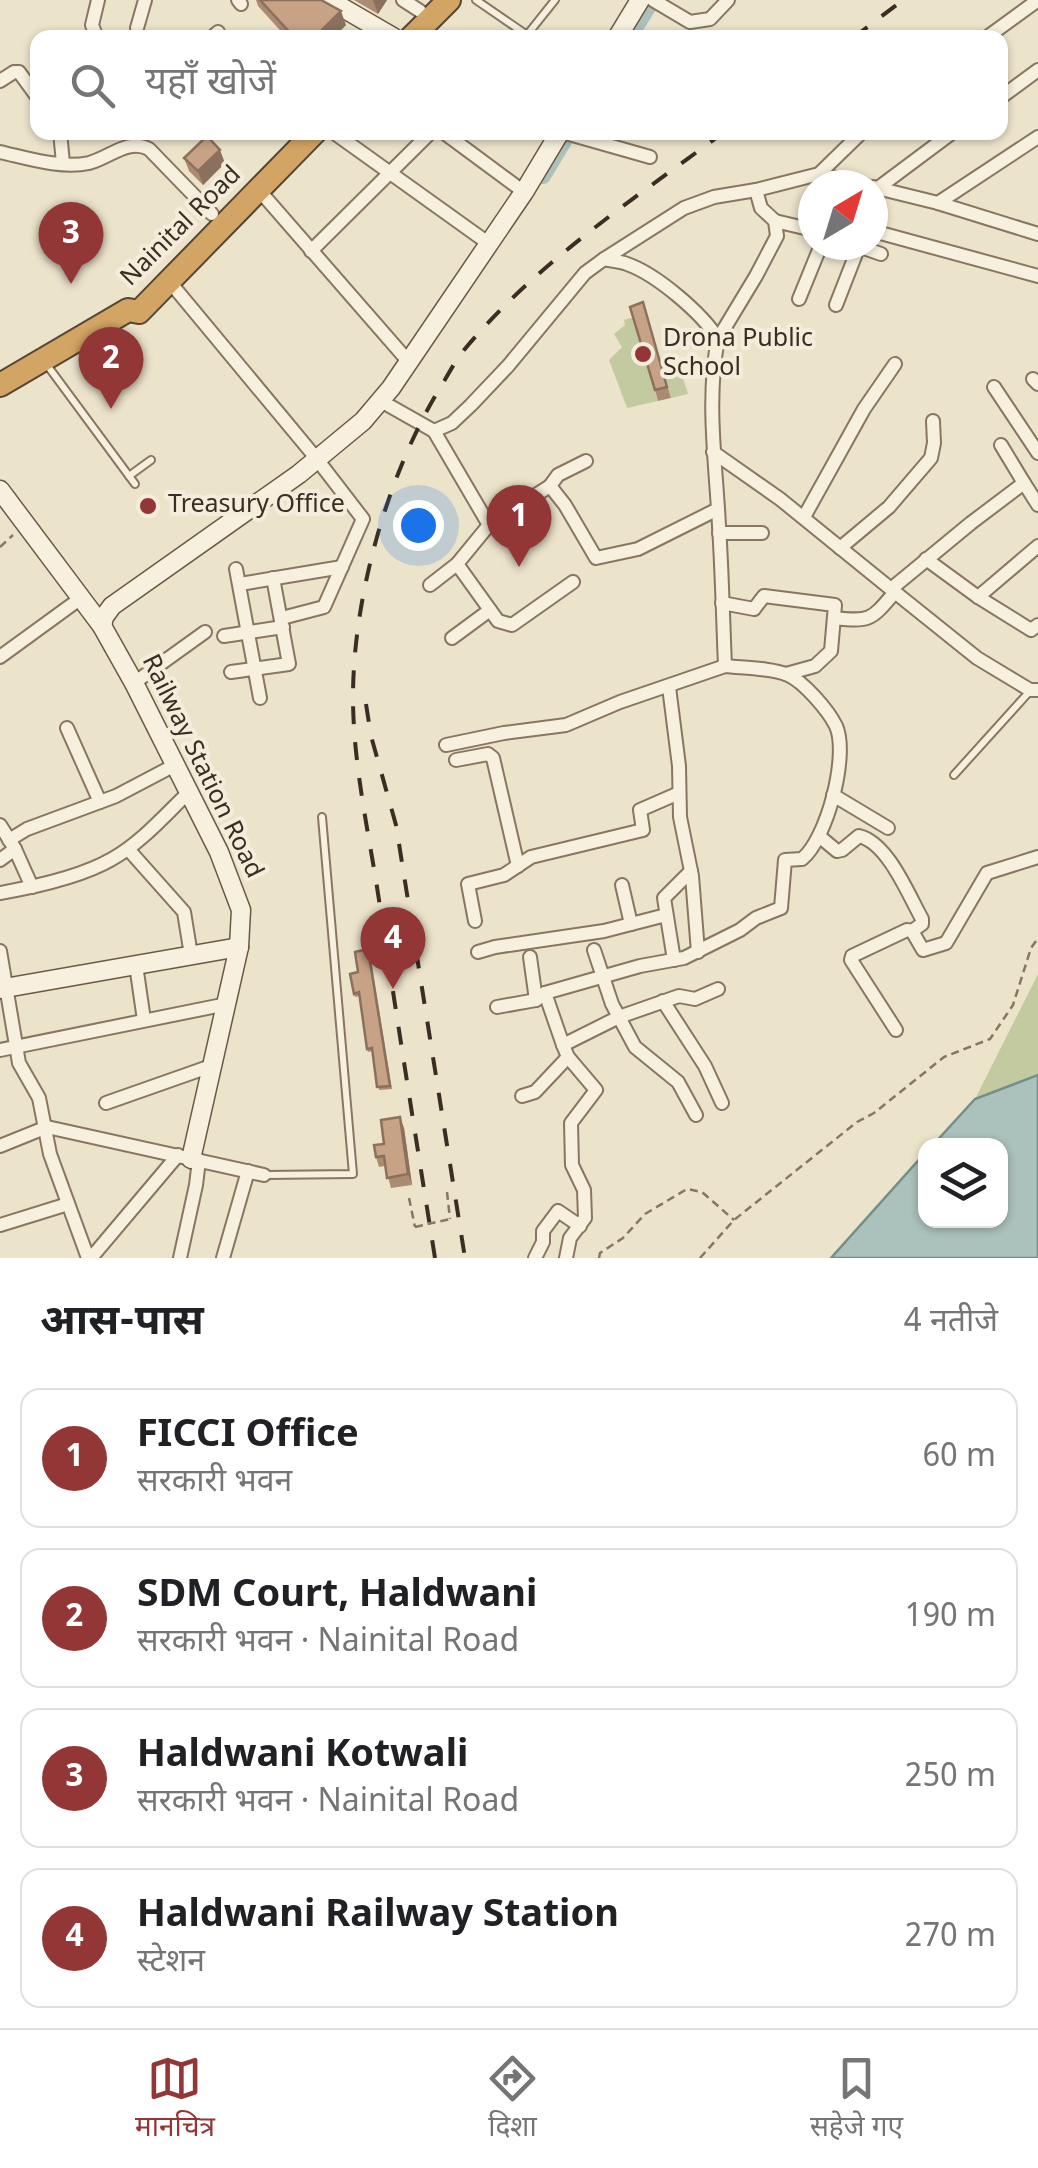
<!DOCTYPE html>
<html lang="hi">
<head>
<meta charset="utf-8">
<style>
	:root { --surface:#fff; --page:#f6f6f6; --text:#202124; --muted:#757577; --line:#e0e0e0; --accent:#923735 }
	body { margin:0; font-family:Georgia,"Noto Sans Devanagari",serif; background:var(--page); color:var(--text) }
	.controls { position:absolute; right:30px; bottom:30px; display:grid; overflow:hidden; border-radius:20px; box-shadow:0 2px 8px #0004 }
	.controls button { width:90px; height:90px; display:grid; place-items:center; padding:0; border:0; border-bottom:2px solid var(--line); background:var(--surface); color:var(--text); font:50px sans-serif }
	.compass { position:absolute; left:798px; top:170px; width:90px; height:90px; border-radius:50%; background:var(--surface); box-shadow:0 2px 8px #0004; rotate:38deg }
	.you { position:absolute; left:418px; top:525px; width:35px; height:35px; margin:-25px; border:8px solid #fff; border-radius:50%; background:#1a73e8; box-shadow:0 0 0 15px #1a73e833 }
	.badge { display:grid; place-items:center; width:65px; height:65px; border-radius:50%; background:var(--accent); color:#fff; font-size:32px; font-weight:700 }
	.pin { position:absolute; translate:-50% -82px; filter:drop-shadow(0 2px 5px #0008) }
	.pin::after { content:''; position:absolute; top:52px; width:35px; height:30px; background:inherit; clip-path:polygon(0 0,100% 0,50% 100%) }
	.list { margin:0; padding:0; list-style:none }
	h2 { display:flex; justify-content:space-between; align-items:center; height:130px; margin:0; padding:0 40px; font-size:42px }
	h2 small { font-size:32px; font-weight:400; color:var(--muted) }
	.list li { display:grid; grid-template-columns:65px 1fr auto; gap:30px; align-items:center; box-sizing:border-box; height:140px; margin:0 20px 20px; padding:0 20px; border:2px solid var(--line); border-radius:20px }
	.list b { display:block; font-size:38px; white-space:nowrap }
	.list p { margin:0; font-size:32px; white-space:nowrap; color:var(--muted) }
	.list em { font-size:32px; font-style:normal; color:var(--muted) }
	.icon { flex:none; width:55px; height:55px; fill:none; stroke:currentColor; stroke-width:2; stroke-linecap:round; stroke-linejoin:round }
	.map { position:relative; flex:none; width:1038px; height:1258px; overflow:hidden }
	.search { position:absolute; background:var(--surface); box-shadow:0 2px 8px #0004; left:30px; right:30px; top:30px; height:110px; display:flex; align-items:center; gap:25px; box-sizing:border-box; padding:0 35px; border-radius:20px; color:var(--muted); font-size:38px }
	.sheet { height:770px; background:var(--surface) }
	nav { display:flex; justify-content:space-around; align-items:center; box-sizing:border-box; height:140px; border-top:2px solid var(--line); background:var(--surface); font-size:28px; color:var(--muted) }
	nav a { display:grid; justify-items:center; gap:5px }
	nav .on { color:var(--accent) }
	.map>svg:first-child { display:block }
	.green { fill:#c4caa0 }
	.water { fill:#abc1bb; stroke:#728f89; stroke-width:2.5 }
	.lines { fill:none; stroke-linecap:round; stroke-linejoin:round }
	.canal { stroke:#abc1bb; stroke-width:12 }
	.lane-casing { stroke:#887661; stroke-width:10 }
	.street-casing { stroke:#887661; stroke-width:16 }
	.secondary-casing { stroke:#6a5843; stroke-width:21 }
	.highway-casing { stroke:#564534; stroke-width:26 }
	.path { stroke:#887661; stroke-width:2.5; stroke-dasharray:8 5; stroke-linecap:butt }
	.lane { stroke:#f7f0de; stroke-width:6 }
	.street { stroke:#f7f0de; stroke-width:12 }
	.secondary { stroke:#f7f0de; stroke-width:18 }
	.highway { stroke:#d3a565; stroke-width:22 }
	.rail { stroke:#3a2e23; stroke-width:4; stroke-dasharray:18 18; stroke-linecap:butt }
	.path-bridge { stroke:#887661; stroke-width:2.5; stroke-dasharray:8 5; stroke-linecap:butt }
	.wall { fill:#ab8b72 }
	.shaded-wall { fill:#8b715d }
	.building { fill:#c7a285; stroke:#8b715d; stroke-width:2.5 }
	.poi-dot { fill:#923735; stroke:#f4eddb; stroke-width:4 }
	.labels { text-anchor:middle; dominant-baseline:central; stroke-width:8; stroke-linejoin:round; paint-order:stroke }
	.street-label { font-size:25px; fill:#3a2e23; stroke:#f4eddb }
	.poi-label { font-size:25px; fill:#3a2e23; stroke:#f4eddb; text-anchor:start }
</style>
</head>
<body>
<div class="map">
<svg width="1038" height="1258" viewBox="0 0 1038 1258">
	<rect width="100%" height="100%" fill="#ece3cb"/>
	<g class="green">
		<path d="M634,317L658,401L627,408L609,360L622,347L614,334L625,325L624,320Z"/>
		<path d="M677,359L688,394L671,398L661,362Z"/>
		<path d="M1038,974V1075L975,1099Z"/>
	</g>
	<path class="water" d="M1038,1075V1258H831L925,1153L926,1220H1000V1146L933,1145L975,1099Z"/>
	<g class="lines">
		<g class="canal">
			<path d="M631,38L655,0"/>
			<path d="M544,178L572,132"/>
		</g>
		<defs>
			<g id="lane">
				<path d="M476,0L527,35L555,0"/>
				<path d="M47,365L135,484"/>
				<path d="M129,476L151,460"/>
				<path d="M954,775L1030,691"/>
				<path d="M265,1175L353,1174L322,817"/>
			</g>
			<g id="street">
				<path d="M238,0L241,4"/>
				<path d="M403,0L420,11"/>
				<path d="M653,0L690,22L710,19L728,0"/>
				<path d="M137,28L145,0"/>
				<path d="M97,38L92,25L98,0"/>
				<path d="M211,38L218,32"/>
				<path d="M986,38L1038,0"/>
				<path d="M0,81L14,72H19L38,98"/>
				<path d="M1000,98L1038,70"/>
				<path d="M60,132L63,163"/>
				<path d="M333,132L488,243"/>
				<path d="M443,132L524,192"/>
				<path d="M562,132L650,157"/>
				<path d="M0,152C27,158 61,169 89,163C109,158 128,138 149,149L212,214"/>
				<path d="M819,174L865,185"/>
				<path d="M873,187L938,203L1038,234"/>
				<path d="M878,188L953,132"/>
				<path d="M258,189L408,361"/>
				<path d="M938,203L1038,137"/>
				<path d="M775,221L813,230"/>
				<path d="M873,231L1038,276"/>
				<path d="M855,245L881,254"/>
				<path d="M311,251L431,132"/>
				<path d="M604,259C611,261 620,261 627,264C656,274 702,313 718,339C706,401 716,464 719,526C722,572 723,619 725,666C743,668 772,668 788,675C804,682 828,710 836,726C849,755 827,839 802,859L785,860L781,908L756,918L740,930L684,958L640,966L545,993L563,1045L619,1017L679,996L695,999L718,989"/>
				<path d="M169,281L316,458L363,519L324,607L282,618"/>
				<path d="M799,299L821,245"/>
				<path d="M836,305L859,246"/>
				<path d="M718,339L756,276L777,236L775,221L761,208L756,190"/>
				<path d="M1033,379L1038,384"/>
				<path d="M994,387L1038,453"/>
				<path d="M381,401L434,431L452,423L471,405L508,366L585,273L604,259L684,208L714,197L756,190L819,174L862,132"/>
				<path d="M434,431L489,525"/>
				<path d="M1001,445L1024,483"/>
				<path d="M713,452L780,499L891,589L971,523L1024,483L1038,505"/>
				<path d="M550,486L558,475L586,461"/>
				<path d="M804,517L864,409L895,364"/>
				<path d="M719,533H762"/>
				<path d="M840,548L889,507L931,458L934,443L933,421"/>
				<path d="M926,559L978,597L1031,630L1038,625"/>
				<path d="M236,569L260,698"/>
				<path d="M573,582L512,625L498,621L457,564L489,525L550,486L565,505L596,558L638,549L718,509"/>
				<path d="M240,584L342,567"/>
				<path d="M430,585L457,564"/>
				<path d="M891,589L977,658L1030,690H1038"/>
				<path d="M978,597L1038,546"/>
				<path d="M722,603L754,609L764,596L835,605L831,651L815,666L786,674"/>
				<path d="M834,618C871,622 871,620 895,592"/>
				<path d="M224,636L283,627"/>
				<path d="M452,638L490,610"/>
				<path d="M0,657L81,598"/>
				<path d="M231,672L289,664L273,578"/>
				<path d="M134,683L205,632"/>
				<path d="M669,687L679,766L680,817L692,876L698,952"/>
				<path d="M67,728L100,802"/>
				<path d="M446,745L504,733L566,725L620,702L725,666"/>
				<path d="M456,760L488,754L493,758L518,866"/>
				<path d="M833,795L888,828"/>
				<path d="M0,825L15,849L32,887"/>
				<path d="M819,836L837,851L842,850L859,836C888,843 908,894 922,919V924L912,931"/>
				<path d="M9,840L27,829L116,796L175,765"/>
				<path d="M128,849L184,912L191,955"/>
				<path d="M0,860L15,849"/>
				<path d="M622,885L631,924"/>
				<path d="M0,893C34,887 83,876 112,859C141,843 165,815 189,792"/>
				<path d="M475,921L468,884L504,875L531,857L643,830L640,810L679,793"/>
				<path d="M594,950L612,1004L635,1047L678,1082L696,1115"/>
				<path d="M0,951L19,1063L39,1098L50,1154L88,1258"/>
				<path d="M478,952L495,947L604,931L666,915"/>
				<path d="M530,957L536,1000"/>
				<path d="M674,960L664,898L691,871"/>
				<path d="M136,965L144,1020"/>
				<path d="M663,1001L705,1066L722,1103"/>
				<path d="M497,1007L536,1000L545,993"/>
				<path d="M896,1030L851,960L852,956L907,930L912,931L923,950L946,943L987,873L1038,857"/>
				<path d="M563,1045L568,1057L596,1090L571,1123L572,1165L584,1190L585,1218L570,1238L566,1258"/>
				<path d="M0,1050L227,1004"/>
				<path d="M522,1096L535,1092L568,1057"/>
				<path d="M106,1103L214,1065"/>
				<path d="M0,1146L47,1127L264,1175"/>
				<path d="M0,1225L68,1204"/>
				<path d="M91,1258L178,1155"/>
				<path d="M180,1258L196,1185L199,1160"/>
				<path d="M223,1258L248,1171"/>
				<path d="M535,1258L543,1242V1231L558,1211L580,1226"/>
			</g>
			<g id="secondary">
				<path d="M329,0L393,37"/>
				<path d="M617,38L640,0"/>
				<path d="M0,490L102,626L134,683L219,852L241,910L239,947L191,1159"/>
				<path d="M102,626L104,617L112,606L299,474L363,421L391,388L524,192L560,132"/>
				<path d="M0,989L239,947"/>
			</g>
			<g id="highway">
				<path d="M411,38L449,0"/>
				<path d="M0,385L128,310L139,312L315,132"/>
			</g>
		</defs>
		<use href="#lane" class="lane-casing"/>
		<use href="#street" class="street-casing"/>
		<use href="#secondary" class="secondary-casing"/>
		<use href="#highway" class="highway-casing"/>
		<g class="path">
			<path d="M0,547L13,535"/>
			<path d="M447,1192L450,1219"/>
			<path d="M409,1198L415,1227"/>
			<path d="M599,1258L600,1253L623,1238L645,1214L687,1189L702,1192L734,1220"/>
			<path d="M700,1258L734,1220L857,1122L874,1113L944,1057L990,1039L1013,1005L1031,948L1038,938"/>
		</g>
		<use href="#lane" class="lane"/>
		<use href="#street" class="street"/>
		<use href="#secondary" class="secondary"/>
		<use href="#highway" class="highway"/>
		<g class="rail">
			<path d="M853,38L903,0"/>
			<path d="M366,704L371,736L396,825L465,1258"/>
			<path d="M435,1258C416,1139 397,1019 379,900C369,833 353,765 353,697C353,597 388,473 440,388C448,375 455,361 464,350C537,262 633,200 724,132"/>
		</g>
		<path class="path-bridge" d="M415,1227L450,1219"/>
	</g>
	<g class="wall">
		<path d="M256,0H321L346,25L333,38H287L258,6Z"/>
		<path d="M354,0H387L378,14Z"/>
		<path d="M184,158L225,163L203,185L189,171Z"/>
		<path d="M646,313L671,398L658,401L655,390Z"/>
		<path d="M370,953L392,1089L379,1090L372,1051L368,1052L367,1049L360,996L355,997L354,994L358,972Z"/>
		<path d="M404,1128L412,1185L391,1188L385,1166L379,1167L376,1157L384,1144Z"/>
	</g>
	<g class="shaded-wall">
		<path d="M373,0H387L378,14Z"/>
		<path d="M341,11L346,25L333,38H314Z"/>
		<path d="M220,150L225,163L203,185L198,171Z"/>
		<path d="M400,1117L404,1128L412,1185L408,1174Z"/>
	</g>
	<g class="building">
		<path d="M260,0H321L341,11L314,38H295Z"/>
		<path d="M207,136L220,150L198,171L184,158Z"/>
		<path d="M643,302L667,387L655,390L630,307Z"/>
		<path d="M368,949L390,1086L377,1087L372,1048L367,1049L359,992L354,994L350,974L358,972L355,952Z"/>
		<path d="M400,1117L408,1174L387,1178L384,1156L376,1157L374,1145L384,1144L381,1120Z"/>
	</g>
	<g class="poi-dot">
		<circle cx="643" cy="354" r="10"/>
		<circle cx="148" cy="506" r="10"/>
	</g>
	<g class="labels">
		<g class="street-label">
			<text transform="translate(182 227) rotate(-45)">Nainital Road</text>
			<text transform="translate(201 767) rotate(64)">Railway Station Road</text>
		</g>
		<g class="poi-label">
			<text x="663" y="340">Drona Public<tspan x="663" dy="29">School</tspan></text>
			<text x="168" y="506">Treasury Office</text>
		</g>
	</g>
</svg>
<div class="controls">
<button><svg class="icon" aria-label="layers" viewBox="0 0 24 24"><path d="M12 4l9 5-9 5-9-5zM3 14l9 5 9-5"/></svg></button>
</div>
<svg class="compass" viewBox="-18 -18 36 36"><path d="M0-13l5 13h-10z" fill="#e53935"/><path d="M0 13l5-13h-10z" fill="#757577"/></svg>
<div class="you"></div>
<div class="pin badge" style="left:519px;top:567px">1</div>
<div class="pin badge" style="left:111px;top:409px">2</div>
<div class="pin badge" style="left:71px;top:284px">3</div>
<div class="pin badge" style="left:393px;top:989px">4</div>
<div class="search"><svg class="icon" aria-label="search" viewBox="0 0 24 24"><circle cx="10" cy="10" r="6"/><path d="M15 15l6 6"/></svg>यहाँ खोजें</div>
</div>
<section class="sheet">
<h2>आस-पास<small>4 नतीजे</small></h2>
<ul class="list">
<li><span class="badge">1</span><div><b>FICCI Office</b><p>सरकारी भवन</p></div><em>60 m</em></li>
<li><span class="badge">2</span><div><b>SDM Court, Haldwani</b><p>सरकारी भवन · Nainital Road</p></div><em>190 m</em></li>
<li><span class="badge">3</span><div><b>Haldwani Kotwali</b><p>सरकारी भवन · Nainital Road</p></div><em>250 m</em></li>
<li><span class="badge">4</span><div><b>Haldwani Railway Station</b><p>स्टेशन</p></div><em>270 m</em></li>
</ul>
</section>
<nav>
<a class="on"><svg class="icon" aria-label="map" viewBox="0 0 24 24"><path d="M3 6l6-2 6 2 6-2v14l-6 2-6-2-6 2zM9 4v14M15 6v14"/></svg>मानचित्र</a>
<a><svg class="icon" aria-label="directions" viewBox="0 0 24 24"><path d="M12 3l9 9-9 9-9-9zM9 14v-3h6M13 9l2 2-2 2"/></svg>दिशा</a>
<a><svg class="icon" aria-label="saved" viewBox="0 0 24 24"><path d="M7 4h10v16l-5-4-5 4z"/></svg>सहेजे गए</a>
</nav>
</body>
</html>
